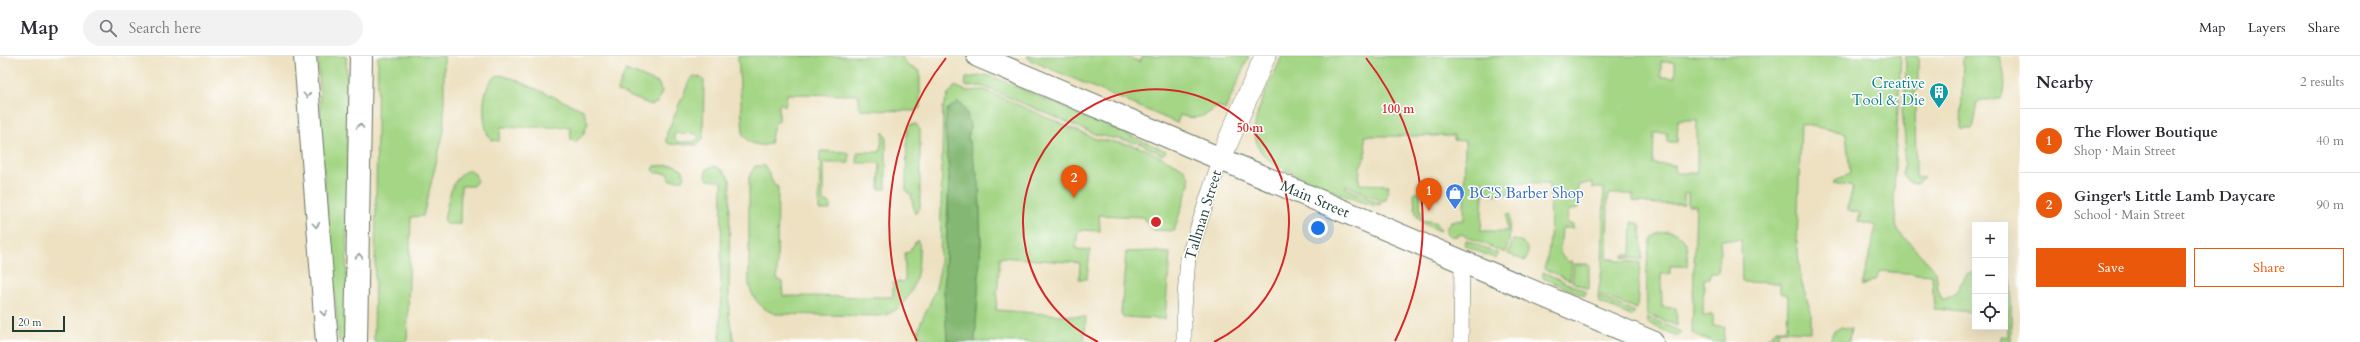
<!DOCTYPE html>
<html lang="en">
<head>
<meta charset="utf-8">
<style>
	:root { --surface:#fff; --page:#f2f2f3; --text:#2b2b33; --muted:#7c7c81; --line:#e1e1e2; --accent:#ea580c }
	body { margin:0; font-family:Cardo,serif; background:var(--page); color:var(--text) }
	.controls { position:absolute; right:12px; bottom:12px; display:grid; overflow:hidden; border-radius:0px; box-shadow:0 4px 16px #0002 }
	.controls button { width:36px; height:36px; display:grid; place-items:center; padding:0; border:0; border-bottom:1px solid var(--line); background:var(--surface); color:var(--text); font:20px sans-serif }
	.scale { position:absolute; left:12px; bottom:10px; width:53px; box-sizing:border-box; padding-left:4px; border:2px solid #1f3d34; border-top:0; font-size:11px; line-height:14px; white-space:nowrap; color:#1f3d34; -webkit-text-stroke:3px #fff; paint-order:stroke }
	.you { position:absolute; left:1318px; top:172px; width:14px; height:14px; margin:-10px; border:3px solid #fff; border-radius:50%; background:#1a73e8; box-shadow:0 0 0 6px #1a73e833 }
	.badge { display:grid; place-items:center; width:26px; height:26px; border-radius:50%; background:var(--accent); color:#fff; font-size:13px; font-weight:700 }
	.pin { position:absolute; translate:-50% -33px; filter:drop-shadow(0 1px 2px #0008) }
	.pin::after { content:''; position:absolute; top:21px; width:14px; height:12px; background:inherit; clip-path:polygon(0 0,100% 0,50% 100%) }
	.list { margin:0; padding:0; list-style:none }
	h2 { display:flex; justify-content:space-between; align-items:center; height:52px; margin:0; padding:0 16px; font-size:17px }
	h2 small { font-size:13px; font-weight:400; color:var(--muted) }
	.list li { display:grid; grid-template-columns:26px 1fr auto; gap:12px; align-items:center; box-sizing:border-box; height:64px; padding:0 16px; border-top:1px solid var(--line) }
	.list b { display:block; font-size:15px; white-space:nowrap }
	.list p { margin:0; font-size:13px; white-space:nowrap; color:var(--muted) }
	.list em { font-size:13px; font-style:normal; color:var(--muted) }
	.actions { display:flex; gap:8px; padding:12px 16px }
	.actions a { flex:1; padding:9px 0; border:1px solid var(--accent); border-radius:0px; text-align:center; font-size:14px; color:var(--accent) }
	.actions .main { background:var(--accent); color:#fff }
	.icon { flex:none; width:22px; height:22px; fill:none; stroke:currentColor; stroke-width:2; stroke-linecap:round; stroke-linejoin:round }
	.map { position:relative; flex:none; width:2020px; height:286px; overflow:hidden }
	header { display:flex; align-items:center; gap:24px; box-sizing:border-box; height:56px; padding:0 20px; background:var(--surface); border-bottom:1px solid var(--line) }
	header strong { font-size:19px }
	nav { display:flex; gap:22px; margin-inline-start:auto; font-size:14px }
	.search { width:280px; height:36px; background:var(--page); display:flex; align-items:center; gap:10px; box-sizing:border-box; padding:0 14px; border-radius:22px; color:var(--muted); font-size:15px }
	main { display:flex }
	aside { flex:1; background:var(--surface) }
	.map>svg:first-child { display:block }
	.green { fill:#a4d685; stroke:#628a5c; fill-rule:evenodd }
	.forest { fill:#83b772; stroke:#517a53 }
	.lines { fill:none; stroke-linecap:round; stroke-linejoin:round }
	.street-casing { stroke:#677665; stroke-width:16 }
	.secondary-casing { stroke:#677665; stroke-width:22 }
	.primary-casing { stroke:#677665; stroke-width:24 }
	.street { stroke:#fff; stroke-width:15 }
	.secondary { stroke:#fff; stroke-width:21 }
	.primary { stroke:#fff; stroke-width:22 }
	.oneway { stroke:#8f9e9a }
	.ring { fill:none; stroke:#d62828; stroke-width:2 }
	.labels { text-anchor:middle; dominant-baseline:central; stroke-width:3; stroke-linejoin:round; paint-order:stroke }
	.culture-label { font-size:15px; fill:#0d838f; stroke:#fff; text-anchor:end }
	.shop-label { font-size:15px; fill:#366cbe; stroke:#fff; text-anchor:start }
	.street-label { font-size:15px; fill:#1f3d34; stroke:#fff }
	.centre { fill:#d62828; stroke:#fff; stroke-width:2 }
	.ring-label { font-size:12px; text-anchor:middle; font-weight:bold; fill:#d62828; stroke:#fff; stroke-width:3; stroke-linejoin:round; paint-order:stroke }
</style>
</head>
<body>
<header>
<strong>Map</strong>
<div class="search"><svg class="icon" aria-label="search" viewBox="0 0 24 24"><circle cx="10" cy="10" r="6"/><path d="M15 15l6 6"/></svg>Search here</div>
<nav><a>Map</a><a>Layers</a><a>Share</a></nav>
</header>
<main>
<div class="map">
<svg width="2020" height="286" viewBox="0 0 2020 286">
	<rect width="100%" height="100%" fill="#fff"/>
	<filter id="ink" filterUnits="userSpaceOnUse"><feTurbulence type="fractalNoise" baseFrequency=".025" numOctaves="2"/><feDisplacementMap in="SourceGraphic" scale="8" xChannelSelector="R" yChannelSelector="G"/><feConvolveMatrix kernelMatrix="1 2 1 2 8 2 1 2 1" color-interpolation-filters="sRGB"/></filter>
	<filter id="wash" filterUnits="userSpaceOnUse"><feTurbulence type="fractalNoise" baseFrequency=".012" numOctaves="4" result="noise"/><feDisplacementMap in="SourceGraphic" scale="16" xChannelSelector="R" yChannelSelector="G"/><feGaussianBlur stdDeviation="0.9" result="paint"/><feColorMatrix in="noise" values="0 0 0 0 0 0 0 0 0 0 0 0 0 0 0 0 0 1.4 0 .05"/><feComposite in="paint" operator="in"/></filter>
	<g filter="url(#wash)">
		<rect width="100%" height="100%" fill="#ede1c1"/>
		<g class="green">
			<path d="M318,0H346L348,42L346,286H339L322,95Z"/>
			<path d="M378,0H444V75L423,160L411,161L407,286H374Z"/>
			<path d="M738,0H901L908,10L920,15V52L917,55L862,54L859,51V39L787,38L785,50L781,47L779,50V65L774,68L770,88C761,91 746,88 743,78Z"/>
			<path d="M1027,0H1125L1140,6L1143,0H1249L1225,54L1218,50C1207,60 1195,65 1180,59L1177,67L1030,4Z"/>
			<path d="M1282,0H1901L1895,105L1894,148L1897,174L1936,215L1938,233L1942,243C1955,243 1960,228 1967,218L1975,216V256L1934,253L1932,219L1879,215L1877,223L1862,230L1876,170L1858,165L1860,157L1847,154L1853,131L1833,127L1835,124L1850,118L1846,77L1801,68L1797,187L1801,225L1811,256V276L1778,275L1777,286H1770L1768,281H1772V276H1775L1776,273H1787L1788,240L1780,237V227L1742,226L1741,184H1721L1718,217H1711L1710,223H1704L1703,259H1713V270H1725L1724,286H1714L1692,277L1696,149H1688V136L1684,137V148H1655L1633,145V138H1608L1607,203H1615V205L1640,206L1637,253L1598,238L1602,214L1604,132H1593V126L1578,129V152L1568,155L1567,167L1573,168V172H1562L1560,197L1568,206L1572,205L1570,224L1544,213C1553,187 1551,154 1549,127L1510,126V138H1483L1481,175H1507V158H1510L1509,186L1505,197L1461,178L1453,181L1446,177V173L1451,165L1464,164L1465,85L1454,84V80H1365L1366,99L1360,111L1359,128L1389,129L1386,144L1382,145L1346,129V132L1381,148C1378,149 1375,150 1372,149C1361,148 1280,113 1271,106C1262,99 1257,91 1255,80C1251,60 1274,20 1282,0ZM1661,6H1675V21H1661ZM1678,64H1697V117H1675L1674,109L1653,108L1654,77H1667V86H1677Z"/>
			<path d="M1906,0H1918V34H1915L1916,121L1924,122L1916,128L1910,127L1903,118L1905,84L1902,54L1905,36Z"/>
			<path d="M1963,0H1999C2004,9 2008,35 2001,43L1981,44L1977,47L1972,73H1961Z"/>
			<path d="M626,14L658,27L662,35L658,46L651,49L617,35Z"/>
			<path d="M500,19L514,23L583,54L588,67L583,79L575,86L571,84L570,71H501L499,85L491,84C481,72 479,23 500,19Z"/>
			<path d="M986,19L996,22L1166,95L1163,99L1139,87L1097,79L982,30L967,31L965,29L966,22Z"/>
			<path d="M694,20L700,21L704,25L703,83L697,89L669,88L666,85L667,77L690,23ZM677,77L697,78L699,81L694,86H678L674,82V79Z"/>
			<path d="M955,30L966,35L984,34L1096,83L1132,89L1145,93L1183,112L1189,121V129L1174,175L1152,174L1143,161L1099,159L1100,175L1078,174L1076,193L1090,194L1087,223H1079L1080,207L1000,201L996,254L1086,261L1084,286H975L981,186L979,127L968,82L970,71L963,50L945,71L949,118L944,235L947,286H929L928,282H918C918,268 924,261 929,249C935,237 938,225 940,212L943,51L948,39Z"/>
			<path d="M916,68L920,74V152L915,158L911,139L906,134L907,74L910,69Z"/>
			<path d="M883,76L886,79V133H879L880,107H857V98L859,96H880Z"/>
			<path d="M820,95L846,96L849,98V107H823V146L830,147V154H819Z"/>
			<path d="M674,109L682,113L685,120L683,124H669V117H657L653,114L655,110Z"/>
			<path d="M715,110L725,116L730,124L729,259L734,286H720L722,125L708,124L705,118L708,112Z"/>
			<path d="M755,110H765L774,129L778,131L777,223L782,226L783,240L893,241V227L905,225V197L909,196L917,184C921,188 919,193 919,199C919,224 909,254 881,260L776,258C762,254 752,243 749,228V121Z"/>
			<path d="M470,114L475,118L477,125L473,130H461L460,168H447L444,165C447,150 451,117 470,114Z"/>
			<path d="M1414,137H1420L1421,164L1435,166L1441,175C1416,165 1415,165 1414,137Z"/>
			<path d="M1632,166L1638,167L1641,171L1642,203L1623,202V199H1631Z"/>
			<path d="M1667,175C1687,178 1688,192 1687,210H1670V218H1661L1662,251L1676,252L1677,270L1647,258C1646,246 1646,192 1651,184C1654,178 1661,177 1667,175Z"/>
			<path d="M1466,184L1498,198L1496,203L1464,189Z"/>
			<path d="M1513,184C1526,185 1532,194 1525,205L1508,198Z"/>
			<path d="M1151,195L1170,197L1165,263L1123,261L1121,257L1126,196Z"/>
			<path d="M1574,208H1589V233L1572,226Z"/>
			<path d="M1543,216L1587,236L1584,240L1543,222Z"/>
			<path d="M2005,217L2008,218L2011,224V286H2000V280L2008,281Z"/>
			<path d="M1598,241V240L1635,256L1631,260L1599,246Z"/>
			<path d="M1647,261L1681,276L1677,280L1648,267Z"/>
			<path d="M1841,271L1851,273L1849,286H1830L1833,276Z"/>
		</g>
		<path class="forest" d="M958,46L963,50L967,58L970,71L968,82L979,127L981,186L975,286H947V284L944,235L948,161L949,118L945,71L947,54Z"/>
	</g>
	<g filter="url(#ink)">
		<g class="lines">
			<defs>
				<g id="street">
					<path d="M1184,286V253L1188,202L1220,104"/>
					<path d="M1461,286L1462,207"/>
				</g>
				<path id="secondary" d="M1220,104L1265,0"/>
				<g id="primary">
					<path d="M305,0L327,286"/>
					<path d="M978,0L1652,286"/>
					<path d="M356,286L361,0"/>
				</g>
			</defs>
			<use href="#street" class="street-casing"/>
			<use href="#secondary" class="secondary-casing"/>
			<use href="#primary" class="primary-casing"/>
			<use href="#street" class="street"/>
			<use href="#secondary" class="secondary"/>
			<use href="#primary" class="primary"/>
		</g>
		<defs><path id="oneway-chevron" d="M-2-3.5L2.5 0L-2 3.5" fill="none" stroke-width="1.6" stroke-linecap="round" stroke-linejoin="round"/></defs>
		<g class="oneway">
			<use href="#oneway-chevron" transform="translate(307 39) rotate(87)"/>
			<use href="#oneway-chevron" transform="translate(360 70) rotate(-89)"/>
			<use href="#oneway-chevron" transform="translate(316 169) rotate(85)"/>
			<use href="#oneway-chevron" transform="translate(359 200) rotate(-89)"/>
			<use href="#oneway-chevron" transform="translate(324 257) rotate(84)"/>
		</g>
	</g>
	<g class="ring">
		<path d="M1098 286A133 133 0 1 1 1214 286"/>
		<path d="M917 285A267 267 0 0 1 946 2M1366 2A267 267 0 0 1 1395 285"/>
	</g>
	<defs>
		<symbol id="building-pin" viewBox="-11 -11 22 30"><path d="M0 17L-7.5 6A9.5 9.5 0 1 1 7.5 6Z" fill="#0f9aa8" stroke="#fff"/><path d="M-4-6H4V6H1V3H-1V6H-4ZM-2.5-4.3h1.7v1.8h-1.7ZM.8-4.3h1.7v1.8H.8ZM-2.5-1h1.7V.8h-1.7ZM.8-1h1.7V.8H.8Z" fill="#fff"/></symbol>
		<symbol id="shop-pin" viewBox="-11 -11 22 30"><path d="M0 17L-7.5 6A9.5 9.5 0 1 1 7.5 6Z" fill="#3f7fe0" stroke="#fff"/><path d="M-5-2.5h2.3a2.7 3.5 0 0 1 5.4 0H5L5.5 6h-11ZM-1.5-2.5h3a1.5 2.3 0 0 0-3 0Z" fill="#fff"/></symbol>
	</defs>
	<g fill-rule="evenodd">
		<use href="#building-pin" x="1928" y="25" width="22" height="30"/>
		<use href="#shop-pin" x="1444" y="126" width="22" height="30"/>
	</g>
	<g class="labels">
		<g class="culture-label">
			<text x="1925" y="27">Creative<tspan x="1925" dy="17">Tool &amp; Die</tspan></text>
		</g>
		<g class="shop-label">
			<text x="1469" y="137">BC'S Barber Shop</text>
		</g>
		<g class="street-label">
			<text transform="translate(1315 143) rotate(23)">Main Street</text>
			<text transform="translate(1203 159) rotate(-73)">Tallman Street</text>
		</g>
	</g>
	<circle cx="1156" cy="166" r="6" class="centre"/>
	<g class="ring-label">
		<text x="1398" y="57">100 m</text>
		<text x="1250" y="76">50 m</text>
	</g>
</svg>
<div class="controls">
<button>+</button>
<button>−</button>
<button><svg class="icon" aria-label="locate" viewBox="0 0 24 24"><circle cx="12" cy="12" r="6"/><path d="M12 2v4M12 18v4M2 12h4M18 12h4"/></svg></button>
</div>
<div class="scale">20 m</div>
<div class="you"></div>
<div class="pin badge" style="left:1429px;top:155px">1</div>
<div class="pin badge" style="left:1074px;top:142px">2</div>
</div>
<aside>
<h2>Nearby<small>2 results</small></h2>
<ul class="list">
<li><span class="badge">1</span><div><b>The Flower Boutique</b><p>Shop · Main Street</p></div><em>40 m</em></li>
<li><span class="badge">2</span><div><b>Ginger's Little Lamb Daycare</b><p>School · Main Street</p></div><em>90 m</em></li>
</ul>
<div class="actions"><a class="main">Save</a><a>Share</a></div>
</aside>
</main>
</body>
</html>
